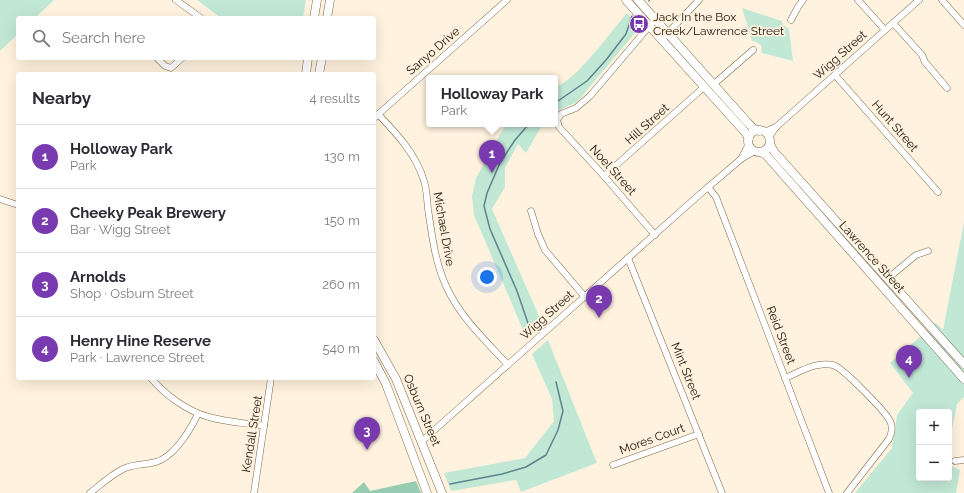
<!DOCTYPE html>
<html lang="en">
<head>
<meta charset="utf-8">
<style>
	:root { --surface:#fff; --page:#f7f7f7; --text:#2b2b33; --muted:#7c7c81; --line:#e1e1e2; --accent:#793aaf }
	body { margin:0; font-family:Raleway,sans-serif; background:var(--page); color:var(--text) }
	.controls { position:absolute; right:12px; bottom:12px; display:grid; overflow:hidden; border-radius:4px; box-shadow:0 4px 16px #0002 }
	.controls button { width:36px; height:36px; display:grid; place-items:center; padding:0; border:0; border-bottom:1px solid var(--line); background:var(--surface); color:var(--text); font:20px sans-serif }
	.you { position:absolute; left:487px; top:277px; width:14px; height:14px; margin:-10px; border:3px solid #fff; border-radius:50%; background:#1a73e8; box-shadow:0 0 0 6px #1a73e833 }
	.badge { display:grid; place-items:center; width:26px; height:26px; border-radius:50%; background:var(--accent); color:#fff; font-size:13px; font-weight:700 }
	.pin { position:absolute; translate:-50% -33px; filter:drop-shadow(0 1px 2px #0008) }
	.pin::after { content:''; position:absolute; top:21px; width:14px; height:12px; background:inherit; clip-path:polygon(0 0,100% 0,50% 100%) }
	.popup { position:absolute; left:426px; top:75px; width:132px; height:52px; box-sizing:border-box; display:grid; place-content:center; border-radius:4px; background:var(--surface); filter:drop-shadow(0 1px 3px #0005); font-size:13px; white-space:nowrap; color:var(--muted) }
	.popup b { font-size:15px; color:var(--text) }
	.popup::after { content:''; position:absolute; left:50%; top:100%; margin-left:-8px; border:8px solid transparent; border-top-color:var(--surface) }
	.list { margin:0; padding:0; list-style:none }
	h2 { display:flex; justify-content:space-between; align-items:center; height:52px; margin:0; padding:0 16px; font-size:17px }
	h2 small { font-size:13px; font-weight:400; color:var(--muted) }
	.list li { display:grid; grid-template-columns:26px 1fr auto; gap:12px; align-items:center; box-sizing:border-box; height:64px; padding:0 16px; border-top:1px solid var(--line) }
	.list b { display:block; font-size:15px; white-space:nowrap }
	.list p { margin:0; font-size:13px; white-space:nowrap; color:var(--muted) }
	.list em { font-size:13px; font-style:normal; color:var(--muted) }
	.icon { flex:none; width:22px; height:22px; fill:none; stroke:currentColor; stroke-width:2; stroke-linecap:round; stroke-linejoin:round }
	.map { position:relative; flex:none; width:964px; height:493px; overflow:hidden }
	.search { position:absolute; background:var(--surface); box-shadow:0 4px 16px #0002; left:16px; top:16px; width:360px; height:44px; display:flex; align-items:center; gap:10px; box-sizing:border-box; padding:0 14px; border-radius:4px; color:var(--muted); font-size:15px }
	.panel { position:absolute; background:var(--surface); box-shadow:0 4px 16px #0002; left:16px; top:72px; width:360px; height:308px; border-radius:4px }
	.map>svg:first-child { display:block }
	.green { fill:#c1e8d5 }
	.forest { fill:#95ccb2 }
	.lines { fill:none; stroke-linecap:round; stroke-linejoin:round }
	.stream { stroke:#5b848c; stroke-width:1.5 }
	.street-casing { stroke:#7b674a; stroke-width:7 }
	.secondary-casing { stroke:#7b674a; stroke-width:9 }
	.street { stroke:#fff; stroke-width:6 }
	.secondary { stroke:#fff; stroke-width:8 }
	.labels { text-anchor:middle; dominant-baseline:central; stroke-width:3.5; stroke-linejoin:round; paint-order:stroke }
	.poi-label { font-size:12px; fill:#1b1308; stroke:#fff2de; text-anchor:start }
	.street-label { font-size:12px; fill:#1b1308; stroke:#fff2de }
</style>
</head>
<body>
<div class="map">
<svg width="964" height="493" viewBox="0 0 964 493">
	<rect width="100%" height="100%" fill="#fff2de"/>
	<g class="green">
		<path d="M0,0H54L35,18H18V34L0,51Z"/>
		<path d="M197,0H306L303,18H221Z"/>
		<path d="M742,8L782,21L783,25L789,29L793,61L762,53L761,45L756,42L752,41Z"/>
		<path d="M627,13L640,27L577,102L555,112V87C574,83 613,29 627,13Z"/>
		<path d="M506,124H551L550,126L541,127L526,153L518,144L505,168V187L492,209L542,323L526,337L474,215L472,196L476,178Z"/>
		<path d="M964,222V397L957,404L949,444V412H919V478H949V465L960,470L956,493H855L892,448L897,415L913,393L890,363L936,323L943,330Z"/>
		<path d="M548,340L597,463L521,492L516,480L451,491L444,473L525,458L554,421L552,399L532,354Z"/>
	</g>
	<path class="forest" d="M416,481L421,493H352L364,482L370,491Z"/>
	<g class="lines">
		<g class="stream">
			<path d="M649,1V0"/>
			<path d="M555,103L587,81L606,60L626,34L632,16"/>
			<path d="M529,124L515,140L500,163L487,193L484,206L490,229L517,291L530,329"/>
			<path d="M450,484L502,474L526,467L546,455L558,430L563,411L556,382"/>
		</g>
		<defs>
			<g id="street">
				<path d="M176,0L201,18"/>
				<path d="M858,0L885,30"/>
				<path d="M942,0L964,25"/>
				<path d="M791,20L798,7L803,0"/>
				<path d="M652,23L590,96L576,108L561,114L557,120L559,127L604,176L655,235"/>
				<path d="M893,23L922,55L925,62L947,88"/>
				<path d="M661,40L699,0"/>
				<path d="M157,58L165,66L171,68L182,58"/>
				<path d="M835,75L938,192"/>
				<path d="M714,84L753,50"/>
				<path d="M378,114C397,134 416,154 424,181C427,190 427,200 428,209C432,235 435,262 446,286C460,317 485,340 508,365"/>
				<path d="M374,118L507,0"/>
				<path d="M764,132L776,127"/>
				<path d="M769,137L776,127L919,0"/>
				<path d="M741,159L749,144"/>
				<path d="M604,176L704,87"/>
				<path d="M708,187L716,197L829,493"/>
				<path d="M0,199L18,205"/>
				<path d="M531,211L538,234L545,250L585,297"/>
				<path d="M628,258L722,493"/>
				<path d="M887,279L916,255L928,251"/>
				<path d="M151,378C165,395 187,411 209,417C226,422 246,423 264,426"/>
				<path d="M785,378C800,372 817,361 833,365C842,367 885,411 890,421C893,427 892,433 889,439L847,493"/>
				<path d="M422,441L699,195L741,159L755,151"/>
				<path d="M955,461L964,460"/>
				<path d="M613,465L699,434"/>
				<path d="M90,493C100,485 111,475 123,469C133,464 145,465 156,462C175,456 190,430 198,414"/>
				<path d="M254,493L271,378"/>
			</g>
			<g id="secondary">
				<path d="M626,0L745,132L749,138"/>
				<path d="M638,0L748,123L753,128L759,131"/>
				<path d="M314,18L317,0"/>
				<path d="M327,18L330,0"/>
				<path d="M306,74L308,58"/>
				<path d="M319,74L322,58"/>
				<circle cx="759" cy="141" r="11"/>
				<path d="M770,144L773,150L777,155L964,364"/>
				<path d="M761,152L766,155L964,379"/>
				<path d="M374,340L396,379L442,493"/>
				<path d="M374,361L386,384L427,493"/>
			</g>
		</defs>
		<use href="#street" class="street-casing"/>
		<use href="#secondary" class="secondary-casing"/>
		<use href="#street" class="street"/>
		<use href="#secondary" class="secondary"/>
	</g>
	<defs>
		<symbol id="bus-disc" viewBox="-11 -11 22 22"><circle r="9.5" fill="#793aaf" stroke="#fff2de"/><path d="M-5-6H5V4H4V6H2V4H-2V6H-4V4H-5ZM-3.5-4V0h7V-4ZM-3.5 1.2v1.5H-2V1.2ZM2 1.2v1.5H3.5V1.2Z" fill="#fff"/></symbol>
	</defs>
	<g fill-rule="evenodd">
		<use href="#bus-disc" x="628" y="13" width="22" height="22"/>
	</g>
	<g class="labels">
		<g class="poi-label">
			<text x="653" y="17">Jack In the Box<tspan x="653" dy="14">Creek/Lawrence Street</tspan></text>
		</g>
		<g class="street-label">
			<text transform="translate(433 51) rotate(-41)">Sanyo Drive</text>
			<text transform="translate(840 55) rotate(-42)">Wigg Street</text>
			<text transform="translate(647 124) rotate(-42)">Hill Street</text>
			<text transform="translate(895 126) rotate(49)">Hunt Street</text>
			<text transform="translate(613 170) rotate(48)">Noel Street</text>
			<text transform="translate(444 229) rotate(80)">Michael Drive</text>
			<text transform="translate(872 257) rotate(48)">Lawrence Street</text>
			<text transform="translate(547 315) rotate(-42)">Wigg Street</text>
			<text transform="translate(781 335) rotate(69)">Reid Street</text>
			<text transform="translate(686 371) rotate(68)">Mint Street</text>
			<text transform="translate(422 410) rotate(67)">Osburn Street</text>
			<text transform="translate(252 434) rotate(-81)">Kendall Street</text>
			<text transform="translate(652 439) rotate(-20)">Mores Court</text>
		</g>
	</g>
</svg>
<div class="controls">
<button>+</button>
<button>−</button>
</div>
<div class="you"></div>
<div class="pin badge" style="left:492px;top:173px">1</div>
<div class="popup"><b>Holloway Park</b>Park</div>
<div class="pin badge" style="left:599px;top:318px">2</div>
<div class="pin badge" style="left:367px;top:450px">3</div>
<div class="pin badge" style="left:909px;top:378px">4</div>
<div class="search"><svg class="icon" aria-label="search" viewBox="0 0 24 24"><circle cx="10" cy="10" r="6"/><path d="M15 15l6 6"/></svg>Search here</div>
<section class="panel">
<h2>Nearby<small>4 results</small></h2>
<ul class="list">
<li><span class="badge">1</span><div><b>Holloway Park</b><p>Park</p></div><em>130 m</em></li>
<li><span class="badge">2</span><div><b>Cheeky Peak Brewery</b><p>Bar · Wigg Street</p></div><em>150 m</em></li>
<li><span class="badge">3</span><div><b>Arnolds</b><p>Shop · Osburn Street</p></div><em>260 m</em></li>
<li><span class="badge">4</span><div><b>Henry Hine Reserve</b><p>Park · Lawrence Street</p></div><em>540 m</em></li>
</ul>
</section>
</div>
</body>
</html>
